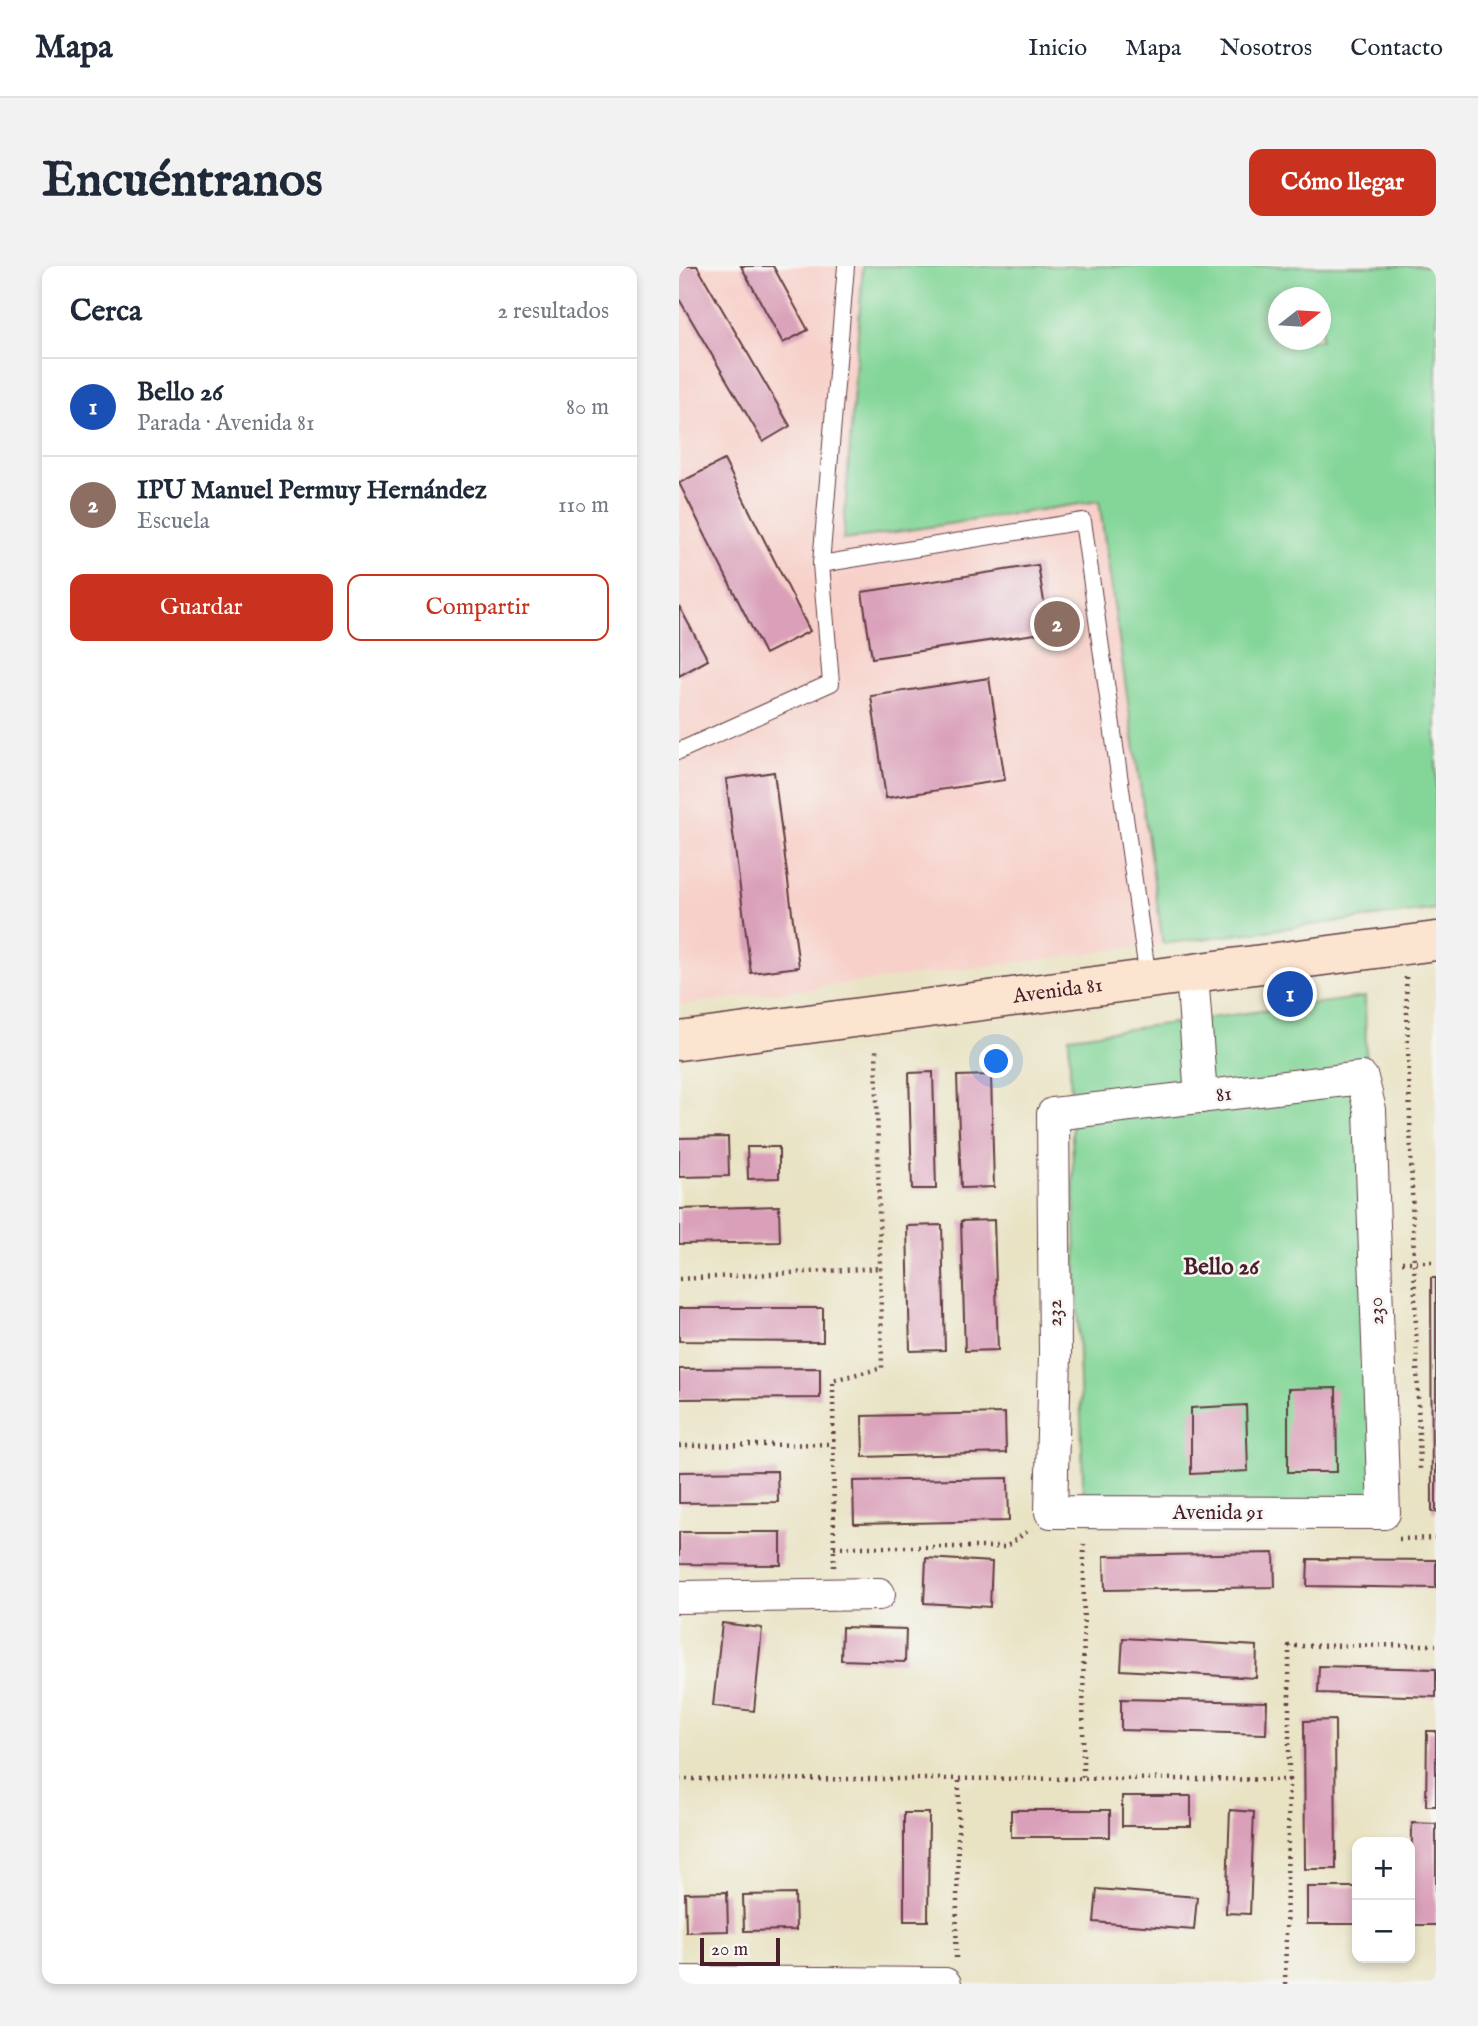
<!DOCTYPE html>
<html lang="es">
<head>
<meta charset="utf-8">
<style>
	:root { --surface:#fff; --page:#f2f2f3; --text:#1f2937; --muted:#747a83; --line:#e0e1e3; --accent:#c8321e }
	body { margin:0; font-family:"IM FELL English",serif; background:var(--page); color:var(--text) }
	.controls { position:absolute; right:21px; bottom:21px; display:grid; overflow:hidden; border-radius:14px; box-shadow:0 4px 10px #0003 }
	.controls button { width:63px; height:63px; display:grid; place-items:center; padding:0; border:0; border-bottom:2px solid var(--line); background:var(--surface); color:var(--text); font:35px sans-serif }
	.compass { position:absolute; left:589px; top:21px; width:63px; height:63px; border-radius:50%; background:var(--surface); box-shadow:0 4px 10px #0003; rotate:73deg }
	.scale { position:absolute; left:21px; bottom:18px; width:80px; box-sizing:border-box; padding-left:7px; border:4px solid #4a1f2b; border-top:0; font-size:19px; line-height:24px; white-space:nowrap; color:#4a1f2b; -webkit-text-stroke:5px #f6f6f2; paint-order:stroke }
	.you { position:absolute; left:318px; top:796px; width:24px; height:24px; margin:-18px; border:5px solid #fff; border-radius:50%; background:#1a73e8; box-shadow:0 0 0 10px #1a73e833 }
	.badge { display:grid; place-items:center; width:46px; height:46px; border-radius:50%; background:var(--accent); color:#fff; font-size:23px; font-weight:700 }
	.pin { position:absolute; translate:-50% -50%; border:4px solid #fff; box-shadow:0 2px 7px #0006 }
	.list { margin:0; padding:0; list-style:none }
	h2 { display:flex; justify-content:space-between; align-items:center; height:91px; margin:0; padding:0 28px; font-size:30px }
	h2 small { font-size:23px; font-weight:400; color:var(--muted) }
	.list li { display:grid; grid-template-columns:46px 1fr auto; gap:21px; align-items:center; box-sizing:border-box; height:98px; padding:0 28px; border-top:2px solid var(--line) }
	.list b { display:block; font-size:26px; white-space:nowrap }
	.list p { margin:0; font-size:23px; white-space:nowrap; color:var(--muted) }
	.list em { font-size:23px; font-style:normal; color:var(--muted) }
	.actions { display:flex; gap:14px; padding:21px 28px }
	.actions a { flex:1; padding:16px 0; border:2px solid var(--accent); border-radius:14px; text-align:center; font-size:24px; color:var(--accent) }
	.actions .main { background:var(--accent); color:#fff }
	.map { position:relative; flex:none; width:757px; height:1718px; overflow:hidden; border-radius:14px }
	header { display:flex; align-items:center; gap:42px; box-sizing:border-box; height:98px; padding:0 35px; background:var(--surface); border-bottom:2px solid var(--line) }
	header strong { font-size:33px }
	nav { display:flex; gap:38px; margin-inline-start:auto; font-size:24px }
	.intro { display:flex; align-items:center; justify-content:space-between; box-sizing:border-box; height:168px; padding:0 42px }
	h1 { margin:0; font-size:49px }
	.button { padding:18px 32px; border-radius:14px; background:var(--accent); color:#fff; font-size:24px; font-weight:700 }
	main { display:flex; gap:42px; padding:0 42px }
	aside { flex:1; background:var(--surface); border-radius:14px; box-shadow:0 4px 10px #0003 }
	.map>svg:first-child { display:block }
	.built { fill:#f7d0c9; fill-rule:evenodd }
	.green { fill:#83d698; stroke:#667a62; stroke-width:2; fill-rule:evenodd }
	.building { fill:#daa0b9 }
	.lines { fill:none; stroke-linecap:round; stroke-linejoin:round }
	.service-casing { stroke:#623c42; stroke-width:18 }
	.minor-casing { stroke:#623c42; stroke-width:34 }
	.secondary-casing { stroke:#623c42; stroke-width:41 }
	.path { stroke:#623c42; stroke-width:4.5; stroke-dasharray:2 5; stroke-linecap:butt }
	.service { stroke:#fff; stroke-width:16 }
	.minor { stroke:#fff; stroke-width:32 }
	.secondary { stroke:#fce5d0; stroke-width:38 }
	.labels { text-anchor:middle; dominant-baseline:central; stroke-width:5; stroke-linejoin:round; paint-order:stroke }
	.street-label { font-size:21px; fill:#4a1f2b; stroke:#f6f6f2 }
	.neighbourhood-label { font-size:23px; font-weight:bold; fill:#4a1f2b; stroke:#f6f6f2 }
</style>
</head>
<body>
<header>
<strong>Mapa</strong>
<nav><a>Inicio</a><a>Mapa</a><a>Nosotros</a><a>Contacto</a></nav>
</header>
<div class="intro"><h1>Encuéntranos</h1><a class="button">Cómo llegar</a></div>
<main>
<aside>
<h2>Cerca<small>2 resultados</small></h2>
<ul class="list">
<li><span class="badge" style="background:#1a4fb4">1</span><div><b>Bello 26</b><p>Parada · Avenida 81</p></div><em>80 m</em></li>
<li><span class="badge" style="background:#8d6e63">2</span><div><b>IPU Manuel Permuy Hernández</b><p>Escuela</p></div><em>110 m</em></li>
</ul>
<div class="actions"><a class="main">Guardar</a><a>Compartir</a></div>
</aside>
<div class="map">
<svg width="757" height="1718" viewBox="0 0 757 1718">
	<rect width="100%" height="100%" fill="#f6f6f2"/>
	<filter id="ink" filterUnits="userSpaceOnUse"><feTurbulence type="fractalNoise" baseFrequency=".0143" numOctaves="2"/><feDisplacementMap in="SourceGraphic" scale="14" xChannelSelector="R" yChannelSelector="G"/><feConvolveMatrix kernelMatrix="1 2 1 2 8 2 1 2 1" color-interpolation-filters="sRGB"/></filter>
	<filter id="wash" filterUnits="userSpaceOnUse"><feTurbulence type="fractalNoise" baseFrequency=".00686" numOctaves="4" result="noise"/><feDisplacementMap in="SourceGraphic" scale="28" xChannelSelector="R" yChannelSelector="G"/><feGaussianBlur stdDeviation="1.57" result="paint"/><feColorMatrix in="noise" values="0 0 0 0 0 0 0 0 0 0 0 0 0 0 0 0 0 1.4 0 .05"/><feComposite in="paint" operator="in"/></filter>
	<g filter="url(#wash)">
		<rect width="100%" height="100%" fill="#e9e3c4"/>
		<path class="built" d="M0,0H757V643L0,739ZM600,32H642V74H600Z"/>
		<g class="green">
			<path d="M184,0H757V643L484,678L420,235L164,274ZM600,32H642V74H600Z"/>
			<path d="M686,731L695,1238L405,1246L390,771Z"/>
		</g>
		<g id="blocks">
			<g class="building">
				<path d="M0,0H18L111,160L84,176L0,33Z"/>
				<path d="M62,0H94L129,64L104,77Z"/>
				<path d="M45,194L131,365L86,388L0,217Z"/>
				<path d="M359,299L370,366L193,392L183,326Z"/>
				<path d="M0,340L29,394L0,410Z"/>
				<path d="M310,412L326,514L207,532L192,430Z"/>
				<path d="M95,506L120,701L72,707L47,513Z"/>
				<path d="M254,806L257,923H233L230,807Z"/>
				<path d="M312,809L315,921L282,922L278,810Z"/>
				<path d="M49,871L50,910L0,911V872Z"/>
				<path d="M68,881H100V912L69,913Z"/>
				<path d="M100,940L101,976L0,978V943Z"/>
				<path d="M315,954L319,1084L286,1085L282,955Z"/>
				<path d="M263,959L266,1084L231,1085L228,960Z"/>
				<path d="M752,1012H757V1246H753Z"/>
				<path d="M0,1042H144V1076L0,1075Z"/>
				<path d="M141,1102V1132L0,1133V1103Z"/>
				<path d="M657,1122L658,1206H609V1123Z"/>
				<path d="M567,1139L569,1205L512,1208V1142Z"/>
				<path d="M326,1147L327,1187L184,1191L183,1150Z"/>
				<path d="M98,1205L99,1236L0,1237V1206Z"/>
				<path d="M329,1212L330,1255L175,1258L174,1215Z"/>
				<path d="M0,1266H102V1299L0,1298Z"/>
				<path d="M595,1287L596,1321L426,1324L425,1290Z"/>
				<path d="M247,1292L313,1296L311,1341L245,1337Z"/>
				<path d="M629,1293L757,1294V1322L628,1320Z"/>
				<path d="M43,1357L83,1362L75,1445L34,1440Z"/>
				<path d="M163,1361L227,1363L226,1396L162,1394Z"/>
				<path d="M444,1372L578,1380L577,1412L442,1404Z"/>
				<path d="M640,1400L757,1403V1431L639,1427Z"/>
				<path d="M442,1433L588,1436L587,1468L442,1464Z"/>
				<path d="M656,1454L657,1603H626L625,1455Z"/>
				<path d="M748,1465H757V1540H747Z"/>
				<rect x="443" y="1530" width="69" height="30"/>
				<rect x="332" y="1544" width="99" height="27"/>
				<path d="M551,1544L575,1546L571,1648L547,1647Z"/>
				<path d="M225,1547H250L249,1655H225Z"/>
				<path d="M733,1557L757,1558V1659H732Z"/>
				<rect x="628" y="1621" width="50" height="37"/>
				<path d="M418,1623L518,1631L515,1664L415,1656Z"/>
				<path d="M48,1626L49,1665L7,1666L6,1627Z"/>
				<path d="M116,1628L117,1664L65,1665L64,1629Z"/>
			</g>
		</g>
	</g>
	<g filter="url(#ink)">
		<use href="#blocks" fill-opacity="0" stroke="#623c42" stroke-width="2"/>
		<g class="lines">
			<defs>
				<g id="service">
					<path d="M142,298L404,255L469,713"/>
					<path d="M0,485L152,417L142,298L167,0"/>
				</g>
				<g id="minor">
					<path d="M513,707L522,831"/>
					<path d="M683,812L691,844L705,1247L372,1246L376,1088L374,848Z"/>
					<path d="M0,1331L200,1328"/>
					<path d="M0,1716L266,1718"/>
				</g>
				<g id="secondary">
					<path id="s1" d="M0,775L757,675"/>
				</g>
			</defs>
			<use href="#service" class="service-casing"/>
			<use href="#minor" class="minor-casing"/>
			<use href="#secondary" class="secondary-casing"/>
			<g class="path">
				<path d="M727,711L741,1204"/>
				<path d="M723,996H757"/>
				<path d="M0,1013L202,1002"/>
				<path d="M0,1180L154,1178"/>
				<path d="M720,1273L757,1272"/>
				<path d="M155,1281H327L350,1264"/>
				<path d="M155,1301L154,1114L203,1102L197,781"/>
				<path d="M404,1511L405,1274"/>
				<path d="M0,1513C203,1514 407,1511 610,1514L606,1718"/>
				<path d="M610,1514V1380L757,1379"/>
				<path d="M277,1692L280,1515"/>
			</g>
			<use href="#service" class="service"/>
			<use href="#minor" class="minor"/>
			<use href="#secondary" class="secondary"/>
		</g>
	</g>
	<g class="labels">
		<g class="street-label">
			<text stroke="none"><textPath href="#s1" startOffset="382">Avenida 81</textPath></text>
			<text transform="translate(545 829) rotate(-7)">81</text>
			<text transform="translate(698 1045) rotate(-92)">230</text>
			<text transform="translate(376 1047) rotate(-90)">232</text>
			<text x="539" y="1247">Avenida 91</text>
		</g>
		<g class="neighbourhood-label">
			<text x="542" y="1001">Bello 26</text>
		</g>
	</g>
</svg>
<div class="controls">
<button>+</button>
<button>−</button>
</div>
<svg class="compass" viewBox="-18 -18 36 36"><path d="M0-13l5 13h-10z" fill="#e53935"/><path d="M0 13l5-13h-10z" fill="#747a83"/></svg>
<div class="scale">20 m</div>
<div class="you"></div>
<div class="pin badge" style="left:611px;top:728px;background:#1a4fb4">1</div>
<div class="pin badge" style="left:378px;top:358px;background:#8d6e63">2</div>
</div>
</main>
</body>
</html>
